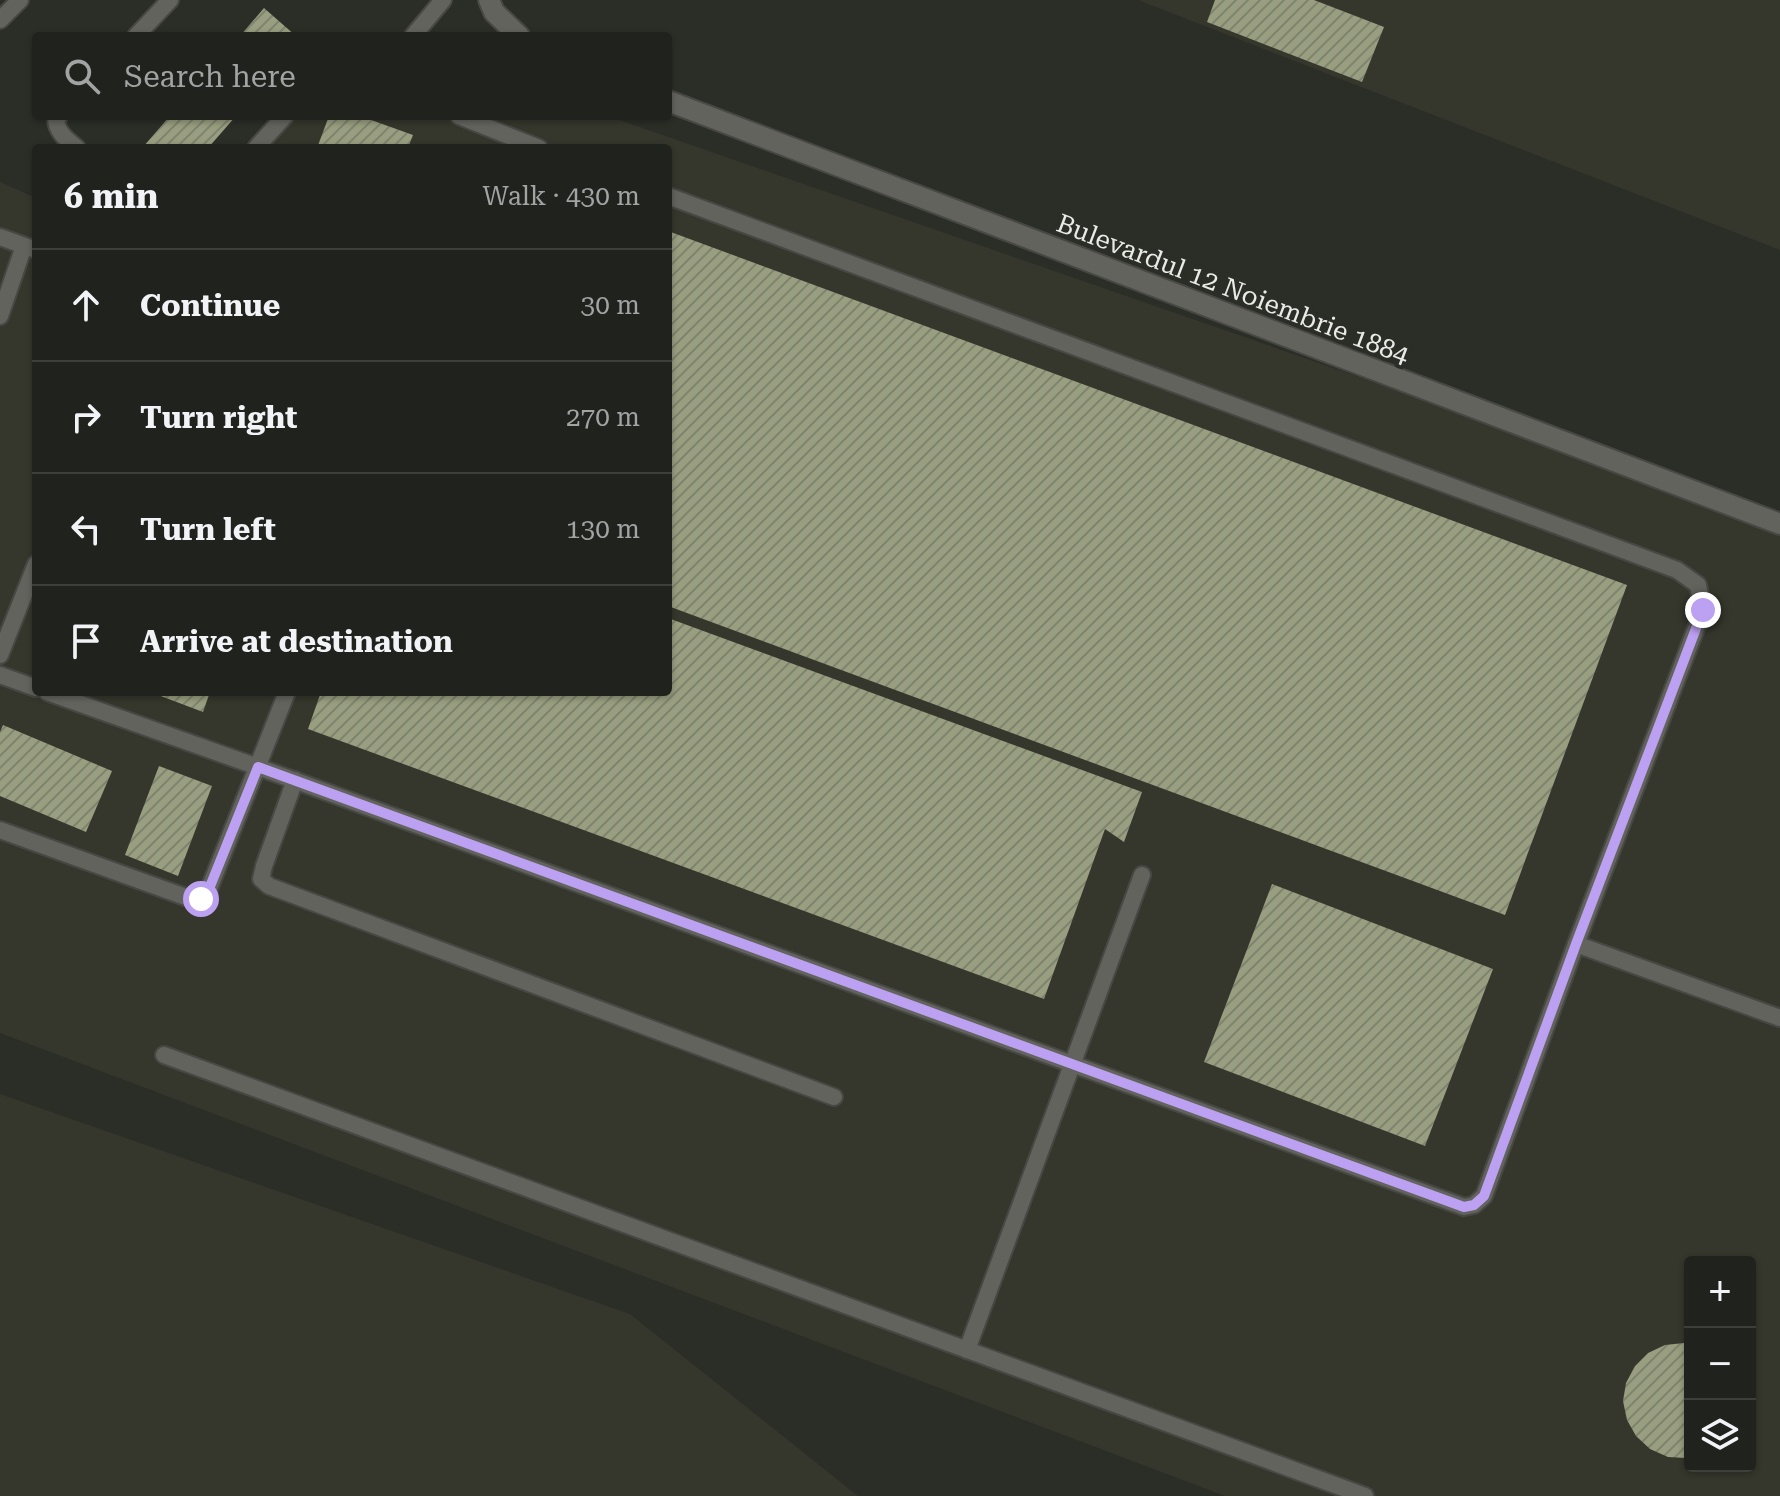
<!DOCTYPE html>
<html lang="en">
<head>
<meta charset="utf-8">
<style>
	:root { --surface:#20221d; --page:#282a26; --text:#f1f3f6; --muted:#a2a4a4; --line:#3d3f3b }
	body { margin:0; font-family:"Roboto Serif",serif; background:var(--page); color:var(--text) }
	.controls { position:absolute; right:24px; bottom:24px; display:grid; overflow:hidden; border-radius:8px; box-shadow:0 2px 6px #0004 }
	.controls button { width:72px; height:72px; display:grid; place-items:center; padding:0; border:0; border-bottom:2px solid var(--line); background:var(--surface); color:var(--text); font:40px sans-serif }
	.stop { position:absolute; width:24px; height:24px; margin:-18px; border:6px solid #bca0f2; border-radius:50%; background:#fff }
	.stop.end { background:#bca0f2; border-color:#fff; box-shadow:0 2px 8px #0008 }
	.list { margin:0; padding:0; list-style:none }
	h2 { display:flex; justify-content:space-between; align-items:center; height:104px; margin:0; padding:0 32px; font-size:34px }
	h2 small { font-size:26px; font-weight:400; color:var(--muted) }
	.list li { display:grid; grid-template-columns:52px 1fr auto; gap:24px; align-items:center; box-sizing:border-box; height:112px; padding:0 32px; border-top:2px solid var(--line) }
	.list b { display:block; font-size:30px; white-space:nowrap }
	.list em { font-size:26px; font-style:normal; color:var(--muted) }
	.icon { flex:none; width:44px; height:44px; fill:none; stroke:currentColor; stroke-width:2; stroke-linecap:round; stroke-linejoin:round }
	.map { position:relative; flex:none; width:1780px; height:1496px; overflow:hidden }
	.search { position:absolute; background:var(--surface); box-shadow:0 2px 6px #0004; left:32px; top:32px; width:640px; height:88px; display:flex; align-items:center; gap:20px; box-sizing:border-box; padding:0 28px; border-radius:8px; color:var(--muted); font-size:30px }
	.panel { position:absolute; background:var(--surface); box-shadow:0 2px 6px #0004; left:32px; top:144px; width:640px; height:552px; border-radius:8px }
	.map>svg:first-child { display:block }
	.built { fill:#35372c; fill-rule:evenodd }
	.building { fill:url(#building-hatch) }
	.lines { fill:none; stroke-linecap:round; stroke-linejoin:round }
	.service-casing { stroke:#474844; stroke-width:20 }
	.minor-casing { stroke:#474844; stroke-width:24 }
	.service { stroke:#62635d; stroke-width:16 }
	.minor { stroke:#62635d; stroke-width:20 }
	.route { stroke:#bca0f2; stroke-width:10 }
	.labels { text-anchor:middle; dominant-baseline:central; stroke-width:8; stroke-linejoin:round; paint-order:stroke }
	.street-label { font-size:26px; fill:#eaebe7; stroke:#2b2d27 }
</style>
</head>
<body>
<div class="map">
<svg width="1780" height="1496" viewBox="0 0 1780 1496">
	<defs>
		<pattern id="building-hatch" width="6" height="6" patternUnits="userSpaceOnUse" patternTransform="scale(2)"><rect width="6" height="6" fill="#989e7f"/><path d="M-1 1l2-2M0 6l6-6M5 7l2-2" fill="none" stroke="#7f846e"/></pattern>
	</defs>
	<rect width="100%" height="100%" fill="#2b2d27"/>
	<g class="built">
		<path d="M1138,0H1780V250Z"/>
		<path d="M273,116H608L1780,523V1496H1225L0,1033V182L36,198V692H668V148H243ZM1690,1262H1750V1466H1690Z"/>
		<path d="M0,1094L630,1314L858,1496H0Z"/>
	</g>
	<g class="building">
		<path d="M1215,0H1314L1384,27L1362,82L1207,22Z"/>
		<path d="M264,8L296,36H240Z"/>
		<path d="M170,116H236L208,148H142Z"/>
		<path d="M329,116H360L413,135L408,148H317Z"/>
		<path d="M668,231L1627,585L1505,915L668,606Z"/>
		<path d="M668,618L1142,792L1124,842L1105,829L1044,999L308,729L321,692H668Z"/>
		<path d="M150,692H210L203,712Z"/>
		<path d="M3,725L112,771L86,832L0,796V732Z"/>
		<path d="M159,766L212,786L178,876L125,855Z"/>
		<path d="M1272,884L1493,969L1425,1146L1204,1062Z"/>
		<path d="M1684,1343L1690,1344V1457L1686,1458L1668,1457L1650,1449L1636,1436L1627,1420L1623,1401L1626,1383L1635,1366L1648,1353L1665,1345Z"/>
	</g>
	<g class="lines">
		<defs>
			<g id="service">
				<path d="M0,20L20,0"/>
				<path d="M136,36L170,0"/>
				<path d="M413,36L443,0"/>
				<path d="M59,116L56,118C56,132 67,140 77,148"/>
				<path d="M459,116L539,148"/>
				<path d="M256,148L285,116"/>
				<path d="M0,237L36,250"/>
				<path d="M0,316L24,246"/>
				<path d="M0,655L36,564"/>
				<path d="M0,675L36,688"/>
				<path d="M47,692L258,767L1464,1207L1474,1205L1484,1196L1576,944L1703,610L1698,585L1677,570L668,196"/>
				<path d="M295,780L264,866L261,879L269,886L834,1097"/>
				<path d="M0,830L191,899H201L207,894L287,692"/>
				<path d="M1576,944L1780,1018"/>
				<path d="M164,1055L1365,1496"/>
				<path d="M967,1350L1142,875"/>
			</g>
			<g id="minor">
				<path d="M489,0L494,12L519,36"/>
				<path d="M668,101L1780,524"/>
			</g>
		</defs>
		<use href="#service" class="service-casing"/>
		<use href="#minor" class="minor-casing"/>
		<use href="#service" class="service"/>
		<use href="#minor" class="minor"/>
	</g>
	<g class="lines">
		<path class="route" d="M201,899L207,894L258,767L1464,1207L1474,1205L1484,1196L1576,944L1703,610"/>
	</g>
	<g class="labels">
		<g class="street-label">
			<text transform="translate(1233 289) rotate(21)">Bulevardul 12 Noiembrie 1884</text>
		</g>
	</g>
</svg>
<div class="controls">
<button>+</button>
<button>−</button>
<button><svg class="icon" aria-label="layers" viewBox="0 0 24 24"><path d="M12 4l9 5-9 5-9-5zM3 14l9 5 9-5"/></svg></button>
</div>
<div class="stop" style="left:201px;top:899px"></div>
<div class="stop end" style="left:1703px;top:610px"></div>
<div class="search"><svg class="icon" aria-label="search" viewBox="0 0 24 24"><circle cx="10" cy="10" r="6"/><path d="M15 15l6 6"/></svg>Search here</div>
<section class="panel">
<h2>6 min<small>Walk · 430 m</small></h2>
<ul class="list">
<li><svg class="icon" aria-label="ahead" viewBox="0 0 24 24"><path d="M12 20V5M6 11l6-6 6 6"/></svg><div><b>Continue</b></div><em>30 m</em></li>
<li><svg class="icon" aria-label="right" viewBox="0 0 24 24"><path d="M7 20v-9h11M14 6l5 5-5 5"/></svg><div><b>Turn right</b></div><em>270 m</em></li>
<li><svg class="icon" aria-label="left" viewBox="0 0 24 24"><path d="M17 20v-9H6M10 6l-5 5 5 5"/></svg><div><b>Turn left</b></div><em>130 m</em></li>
<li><svg class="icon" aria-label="arrive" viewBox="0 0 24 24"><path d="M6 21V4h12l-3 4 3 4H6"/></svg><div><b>Arrive at destination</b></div></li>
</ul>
</section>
</div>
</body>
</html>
